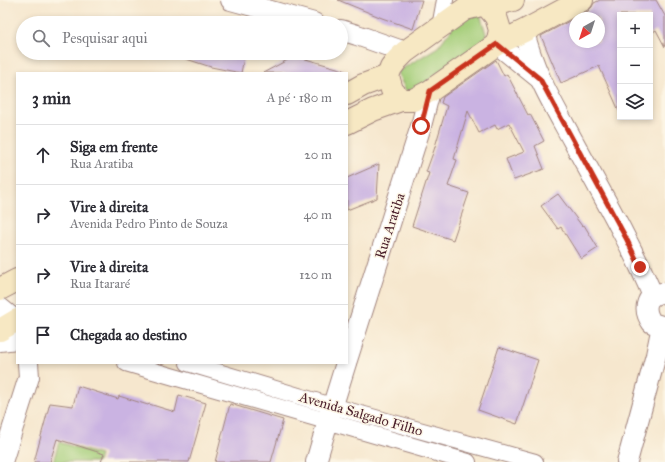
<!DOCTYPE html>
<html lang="pt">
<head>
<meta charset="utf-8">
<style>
	:root { --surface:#fff; --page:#f7f7f7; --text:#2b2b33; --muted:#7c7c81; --line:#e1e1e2 }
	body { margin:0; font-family:"IM FELL Great Primer",serif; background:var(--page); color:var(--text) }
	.controls { position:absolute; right:12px; top:12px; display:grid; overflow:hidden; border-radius:0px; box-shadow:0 2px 6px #0003 }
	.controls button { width:36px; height:36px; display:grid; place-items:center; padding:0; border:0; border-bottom:1px solid var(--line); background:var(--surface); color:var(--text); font:20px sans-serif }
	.compass { position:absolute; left:569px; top:12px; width:36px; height:36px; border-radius:50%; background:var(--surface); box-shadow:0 2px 6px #0003; rotate:219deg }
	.stop { position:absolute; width:12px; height:12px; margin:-9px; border:3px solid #c8321e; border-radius:50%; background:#fff }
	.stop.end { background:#c8321e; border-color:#fff; box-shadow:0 1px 4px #0008 }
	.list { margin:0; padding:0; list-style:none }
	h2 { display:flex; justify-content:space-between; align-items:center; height:52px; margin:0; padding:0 16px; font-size:17px }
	h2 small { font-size:13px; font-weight:400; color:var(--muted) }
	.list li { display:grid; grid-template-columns:26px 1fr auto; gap:12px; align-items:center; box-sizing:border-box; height:60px; padding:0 16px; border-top:1px solid var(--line) }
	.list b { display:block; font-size:15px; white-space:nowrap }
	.list p { margin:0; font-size:13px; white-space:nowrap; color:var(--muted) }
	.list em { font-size:13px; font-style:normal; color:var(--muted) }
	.icon { flex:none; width:22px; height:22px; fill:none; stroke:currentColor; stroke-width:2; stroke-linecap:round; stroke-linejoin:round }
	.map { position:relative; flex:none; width:665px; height:462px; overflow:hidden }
	.search { position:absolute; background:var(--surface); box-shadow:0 2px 6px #0003; left:16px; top:16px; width:332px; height:44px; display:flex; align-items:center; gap:10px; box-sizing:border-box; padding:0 14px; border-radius:22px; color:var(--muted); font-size:15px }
	.panel { position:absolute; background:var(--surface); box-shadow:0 2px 6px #0003; left:16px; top:72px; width:332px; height:292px; border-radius:0px }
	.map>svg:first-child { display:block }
	.green { fill:#a4ce79; stroke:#777652 }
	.building { fill:#cab3e2; fill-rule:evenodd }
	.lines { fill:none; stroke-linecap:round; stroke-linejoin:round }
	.minor-casing { stroke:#a0837c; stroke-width:18 }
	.tertiary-casing { stroke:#a0837c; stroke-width:22 }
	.secondary-casing { stroke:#a0837c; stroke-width:24 }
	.minor { stroke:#fff; stroke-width:16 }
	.tertiary { stroke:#fff; stroke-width:20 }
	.secondary { stroke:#f7e8c3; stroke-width:22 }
	.route { stroke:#c8321e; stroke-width:5 }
	.labels { text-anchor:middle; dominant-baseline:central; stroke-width:3; stroke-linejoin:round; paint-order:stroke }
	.street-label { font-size:14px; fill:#4a1f2b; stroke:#fcf5e5 }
</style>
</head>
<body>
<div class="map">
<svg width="665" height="462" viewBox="0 0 665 462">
	<rect width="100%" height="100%" fill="#fcf5e5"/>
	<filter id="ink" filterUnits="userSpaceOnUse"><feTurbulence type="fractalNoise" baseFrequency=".025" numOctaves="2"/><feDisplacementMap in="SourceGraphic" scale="8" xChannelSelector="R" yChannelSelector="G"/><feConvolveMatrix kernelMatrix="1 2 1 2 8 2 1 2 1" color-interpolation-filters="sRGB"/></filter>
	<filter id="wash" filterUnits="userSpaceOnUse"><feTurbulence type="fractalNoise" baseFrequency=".012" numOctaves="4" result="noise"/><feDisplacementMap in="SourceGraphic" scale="16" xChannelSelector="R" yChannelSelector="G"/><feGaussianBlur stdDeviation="0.9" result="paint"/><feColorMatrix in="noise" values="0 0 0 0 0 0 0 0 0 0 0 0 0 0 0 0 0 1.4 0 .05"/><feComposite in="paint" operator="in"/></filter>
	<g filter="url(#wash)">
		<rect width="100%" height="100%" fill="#f6e7ce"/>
		<g class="green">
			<path d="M480,14L487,37L408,95L397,72L438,47L459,19Z"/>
			<path d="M59,442L100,455L98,462H53Z"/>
		</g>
		<g id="blocks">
			<g class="building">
				<path d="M338,0H422L413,29L382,18Z"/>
				<path d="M600,0H656L665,16V47L656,30L650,34V15H620V113L599,66L561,83L541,36L588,11L592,7L594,3ZM575,18H599V42H575Z"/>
				<path d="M177,53H245L241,73L211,67L177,56Z"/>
				<path d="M295,56L344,70L343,73H263Z"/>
				<path d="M496,60L504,76L507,74L528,115L530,114L544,141L535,146L544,169L514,180L506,159L524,152L509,123L497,129L495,125L479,133L468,111L454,159L457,160L448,186L469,193L453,240L412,226L429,173L426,172L434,150L447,106L441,103L443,97Z"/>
				<path d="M379,164L377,198L347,210V178Z"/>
				<path d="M558,194L582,226L584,225L598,248L581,259L561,227L558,229L541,206Z"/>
				<path d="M499,347L538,360L517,424L478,410Z"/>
				<path d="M78,386L118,399L119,396L148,405L149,404L175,412L179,395L206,403L189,462H101L104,454L57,439L50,462H34L50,403L73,406Z"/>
				<path d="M230,404L283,420L271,462H215Z"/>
			</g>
		</g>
	</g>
	<g filter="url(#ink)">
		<use href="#blocks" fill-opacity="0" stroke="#a0837c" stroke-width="1"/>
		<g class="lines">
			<defs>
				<g id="minor">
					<path d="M440,27L445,0"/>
					<path d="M0,343L17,341"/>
					<path d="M126,363L468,462"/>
					<path d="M188,363L332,406L535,462"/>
				</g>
				<g id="tertiary">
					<path d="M231,0L314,23"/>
					<path d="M341,30L357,35L405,52"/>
					<path d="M524,31C533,71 553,104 572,139C600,191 630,242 653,296"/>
					<path d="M497,44L539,78"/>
					<path d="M665,293C646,292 642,309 652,323L662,326H665"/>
					<path d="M0,308L16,321L17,323"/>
					<path d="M347,360L421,126L430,91"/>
					<path d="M2,462L29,377L28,363"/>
					<path d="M316,462L328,421L346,363"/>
					<path d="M627,462L656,355L662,326"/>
				</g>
				<g id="secondary">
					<path d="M485,4L496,17L500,30L497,44L430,91L413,100H401L392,90L388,76L391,68L397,60L405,52L465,9L485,4H498L513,0"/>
					<path d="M497,44L524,31L582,0"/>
					<path d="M347,94L363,85L388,76"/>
					<path d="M347,123L373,110L401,100"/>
					<path d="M0,289L17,280"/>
					<path d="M0,330L17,320"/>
				</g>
			</defs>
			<use href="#minor" class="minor-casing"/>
			<use href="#tertiary" class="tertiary-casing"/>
			<use href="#secondary" class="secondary-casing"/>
			<use href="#minor" class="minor"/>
			<use href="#tertiary" class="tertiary"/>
			<use href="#secondary" class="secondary"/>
		</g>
	</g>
	<g class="lines" filter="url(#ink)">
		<path class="route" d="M421,126L430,91L497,44L540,79L626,238L640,267"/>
	</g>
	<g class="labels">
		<g class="street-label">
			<text transform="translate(390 226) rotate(-72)">Rua Aratiba</text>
			<text transform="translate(361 414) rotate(16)">Avenida Salgado Filho</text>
		</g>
	</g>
</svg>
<div class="controls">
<button>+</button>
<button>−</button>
<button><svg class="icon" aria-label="layers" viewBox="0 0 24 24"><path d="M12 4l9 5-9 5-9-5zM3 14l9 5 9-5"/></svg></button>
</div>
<svg class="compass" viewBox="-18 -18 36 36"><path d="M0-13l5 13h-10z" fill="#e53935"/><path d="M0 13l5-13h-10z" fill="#7c7c81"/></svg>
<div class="stop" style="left:421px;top:126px"></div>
<div class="stop end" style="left:640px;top:267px"></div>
<div class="search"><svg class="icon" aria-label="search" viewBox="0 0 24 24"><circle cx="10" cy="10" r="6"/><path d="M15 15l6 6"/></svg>Pesquisar aqui</div>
<section class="panel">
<h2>3 min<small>A pé · 180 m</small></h2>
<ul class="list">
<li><svg class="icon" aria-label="ahead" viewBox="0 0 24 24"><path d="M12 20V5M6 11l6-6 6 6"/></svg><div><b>Siga em frente</b><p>Rua Aratiba</p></div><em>20 m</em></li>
<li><svg class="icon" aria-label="right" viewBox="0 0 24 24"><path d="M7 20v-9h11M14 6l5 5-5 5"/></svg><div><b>Vire à direita</b><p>Avenida Pedro Pinto de Souza</p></div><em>40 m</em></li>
<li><svg class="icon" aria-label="right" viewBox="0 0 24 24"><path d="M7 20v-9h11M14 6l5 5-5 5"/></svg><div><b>Vire à direita</b><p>Rua Itararé</p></div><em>120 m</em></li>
<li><svg class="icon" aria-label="arrive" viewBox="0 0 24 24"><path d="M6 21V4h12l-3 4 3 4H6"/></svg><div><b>Chegada ao destino</b></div></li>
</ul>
</section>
</div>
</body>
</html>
